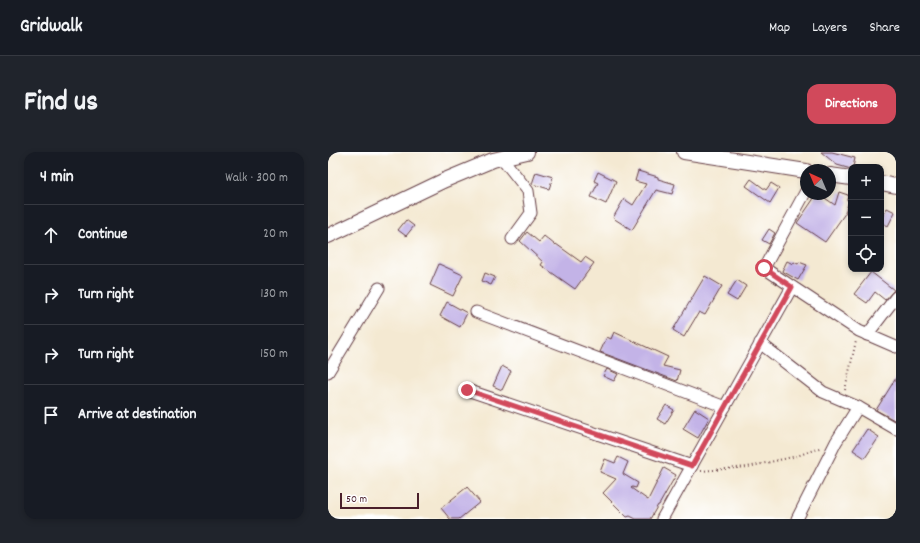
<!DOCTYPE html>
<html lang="en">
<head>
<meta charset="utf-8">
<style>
	:root { --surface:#171b24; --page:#20242c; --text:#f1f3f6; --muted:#9ea1a6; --line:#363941; --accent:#d1495b }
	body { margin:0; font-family:Dekko,sans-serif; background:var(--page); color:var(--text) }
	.controls { position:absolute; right:12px; top:12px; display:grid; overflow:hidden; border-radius:8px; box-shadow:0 2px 6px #0003 }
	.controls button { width:36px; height:36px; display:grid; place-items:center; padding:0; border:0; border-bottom:1px solid var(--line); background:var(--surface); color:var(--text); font:20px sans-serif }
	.compass { position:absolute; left:472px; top:12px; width:36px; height:36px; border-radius:50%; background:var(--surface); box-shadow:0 2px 6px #0003; rotate:316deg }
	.scale { position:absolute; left:12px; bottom:10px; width:79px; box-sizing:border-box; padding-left:4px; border:2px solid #4a1f2b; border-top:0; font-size:11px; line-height:14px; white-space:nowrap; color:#4a1f2b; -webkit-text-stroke:3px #fff; paint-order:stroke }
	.stop { position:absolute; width:12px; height:12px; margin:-9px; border:3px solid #d1495b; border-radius:50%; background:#fff }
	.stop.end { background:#d1495b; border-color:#fff; box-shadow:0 1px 4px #0008 }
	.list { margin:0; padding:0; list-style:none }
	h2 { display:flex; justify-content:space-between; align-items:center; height:52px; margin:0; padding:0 16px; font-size:17px }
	h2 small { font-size:13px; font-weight:400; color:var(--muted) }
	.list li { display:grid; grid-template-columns:26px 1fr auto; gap:12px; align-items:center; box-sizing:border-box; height:60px; padding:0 16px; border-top:1px solid var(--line) }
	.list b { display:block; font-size:15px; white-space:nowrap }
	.list em { font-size:13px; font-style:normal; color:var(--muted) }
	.icon { flex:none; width:22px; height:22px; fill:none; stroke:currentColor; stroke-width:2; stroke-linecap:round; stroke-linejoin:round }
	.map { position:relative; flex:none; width:568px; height:367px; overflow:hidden; border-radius:12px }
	header { display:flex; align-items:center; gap:24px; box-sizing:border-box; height:56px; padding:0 20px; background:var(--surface); border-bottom:1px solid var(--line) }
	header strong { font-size:19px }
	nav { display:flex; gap:22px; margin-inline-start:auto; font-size:14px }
	.intro { display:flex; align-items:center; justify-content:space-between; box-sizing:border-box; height:96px; padding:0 24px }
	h1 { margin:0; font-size:28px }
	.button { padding:10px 18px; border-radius:12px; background:var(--accent); color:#fff; font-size:14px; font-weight:700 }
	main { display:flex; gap:24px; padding:0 24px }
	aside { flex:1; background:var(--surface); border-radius:12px; box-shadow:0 2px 6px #0003 }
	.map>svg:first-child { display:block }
	.building { fill:#c3b3e7 }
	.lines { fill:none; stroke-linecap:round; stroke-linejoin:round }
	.minor-casing { stroke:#643d44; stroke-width:13 }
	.tertiary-casing { stroke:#643d44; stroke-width:16 }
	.path { stroke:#643d44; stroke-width:2; stroke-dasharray:1 3; stroke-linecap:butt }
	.minor { stroke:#fff; stroke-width:11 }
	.tertiary { stroke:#fff; stroke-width:14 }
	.route { stroke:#d1495b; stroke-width:5 }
</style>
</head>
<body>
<header>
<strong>Gridwalk</strong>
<nav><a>Map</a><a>Layers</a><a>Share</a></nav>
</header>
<div class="intro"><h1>Find us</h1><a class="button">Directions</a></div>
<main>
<aside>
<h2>4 min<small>Walk · 300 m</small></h2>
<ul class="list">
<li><svg class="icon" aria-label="ahead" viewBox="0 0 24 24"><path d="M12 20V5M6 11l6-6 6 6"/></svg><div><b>Continue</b></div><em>20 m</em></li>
<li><svg class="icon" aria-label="right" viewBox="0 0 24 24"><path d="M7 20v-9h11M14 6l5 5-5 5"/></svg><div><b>Turn right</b></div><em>130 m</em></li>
<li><svg class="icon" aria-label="right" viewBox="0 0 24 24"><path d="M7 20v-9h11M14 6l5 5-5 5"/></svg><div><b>Turn right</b></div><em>150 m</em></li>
<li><svg class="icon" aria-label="arrive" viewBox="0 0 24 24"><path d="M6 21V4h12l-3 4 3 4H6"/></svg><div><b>Arrive at destination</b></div></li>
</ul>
</aside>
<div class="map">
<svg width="568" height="367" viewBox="0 0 568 367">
	<rect width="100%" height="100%" fill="#fff"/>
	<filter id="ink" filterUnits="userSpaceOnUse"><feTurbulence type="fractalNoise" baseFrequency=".025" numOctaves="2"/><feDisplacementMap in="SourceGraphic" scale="8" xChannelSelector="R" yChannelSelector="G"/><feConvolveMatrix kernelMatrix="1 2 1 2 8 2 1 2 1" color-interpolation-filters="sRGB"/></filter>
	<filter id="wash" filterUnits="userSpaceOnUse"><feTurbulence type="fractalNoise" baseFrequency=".012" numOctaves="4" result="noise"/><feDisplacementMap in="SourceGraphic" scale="16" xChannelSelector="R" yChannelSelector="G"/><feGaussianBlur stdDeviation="0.9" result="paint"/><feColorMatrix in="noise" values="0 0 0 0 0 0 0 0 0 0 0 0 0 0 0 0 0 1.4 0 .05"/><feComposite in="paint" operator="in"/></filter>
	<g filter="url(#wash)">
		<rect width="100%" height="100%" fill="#f4e9d2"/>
		<g id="blocks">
			<g class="building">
				<path d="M493,0H504L527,6L525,15H523V17L509,13Z"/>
				<path d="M310,19L330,25V27L347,32L344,42L328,38L304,78L285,66L296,47L305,53L318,32L307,29Z"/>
				<path d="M208,20L225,25L221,37L204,32Z"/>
				<path d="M270,20L288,29L278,52L263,45L270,31L266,29Z"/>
				<path d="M423,27L438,38L443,31L451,36L442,51L418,34Z"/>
				<path d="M511,40L520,43L519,48L521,49L517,60H518L497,90L469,71L489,42H491L507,53Z"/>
				<path d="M559,56L567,60L560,74L553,70V67Z"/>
				<path d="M78,68L86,74L78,84L70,78Z"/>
				<path d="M441,77L447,81L441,92L434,88Z"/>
				<path d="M199,80L211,90L216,84L227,93L228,92L253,110L257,105L266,111L247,137L213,113L215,110L192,89Z"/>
				<path d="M459,109L465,112L466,110L470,112L471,110L479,113L470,128L454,119Z"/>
				<path d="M111,112L135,123L125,144L102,133Z"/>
				<path d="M543,120L566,138L557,148L547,140L539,151L526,142Z"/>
				<path d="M157,121L167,125L163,133L154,129Z"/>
				<path d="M377,124L394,134L377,163L371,160L356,185L345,178Z"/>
				<path d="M409,128L418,134L409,149L399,143Z"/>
				<path d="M119,150L139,161L132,175L112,164Z"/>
				<path d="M286,180L340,205L335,214L352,218L349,229L272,200L279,185L283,187Z"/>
				<path d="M174,214L183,219L174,238L165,234Z"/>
				<path d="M279,217L290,222L286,229L275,224Z"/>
				<path d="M568,226V269L548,258Z"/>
				<path d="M338,253L346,258L337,272L329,267Z"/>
				<path d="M367,257L381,266L370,286L355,277Z"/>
				<path d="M539,277L551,285L537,306L525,298Z"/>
				<path d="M290,305L300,310L295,322L310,331L308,336L304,335L303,336L320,348L336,316L348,323L331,353H330L322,367H308L302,364L299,365L275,341L288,327L272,320L277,307L287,311Z"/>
				<path d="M139,335L152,350L131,367H122L113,356Z"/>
			</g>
		</g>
	</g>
	<g filter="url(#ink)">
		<use href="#blocks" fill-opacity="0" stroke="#643d44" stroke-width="1"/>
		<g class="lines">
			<defs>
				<g id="minor">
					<path d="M174,6L200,39L203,61L184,87"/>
					<path d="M478,39L436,116L531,179L568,195"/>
					<path d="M148,160L397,255"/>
					<path d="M539,183L568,145"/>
					<path d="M432,191L495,240L530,255L568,277"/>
					<path d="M0,220L51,136"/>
					<path d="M139,238L364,314"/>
					<path d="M334,367L464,135"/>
					<path d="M469,367L508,290L530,255"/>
				</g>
				<g id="tertiary">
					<path d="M356,0L478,19"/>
					<path d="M502,23L523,26"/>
					<path d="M553,31L568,34"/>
					<path d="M0,84L117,28L165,8L199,0"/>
				</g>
			</defs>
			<use href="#minor" class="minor-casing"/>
			<use href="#tertiary" class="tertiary-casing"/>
			<g class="path">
				<path d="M517,238L528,189"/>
				<path d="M373,319L420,315L469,304L494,295"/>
			</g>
			<use href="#minor" class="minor"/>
			<use href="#tertiary" class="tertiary"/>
		</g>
	</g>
	<g class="lines" filter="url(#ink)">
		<path class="route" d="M139,238L364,314L464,135L436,116"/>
	</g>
</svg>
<div class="controls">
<button>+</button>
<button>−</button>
<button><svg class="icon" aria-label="locate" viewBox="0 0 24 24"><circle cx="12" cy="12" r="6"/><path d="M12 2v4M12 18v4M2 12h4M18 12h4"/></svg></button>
</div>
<svg class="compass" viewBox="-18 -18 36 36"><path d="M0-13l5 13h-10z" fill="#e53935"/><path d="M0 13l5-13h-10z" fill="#9ea1a6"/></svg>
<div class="scale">50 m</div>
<div class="stop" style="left:436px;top:116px"></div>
<div class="stop end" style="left:139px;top:238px"></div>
</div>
</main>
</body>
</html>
